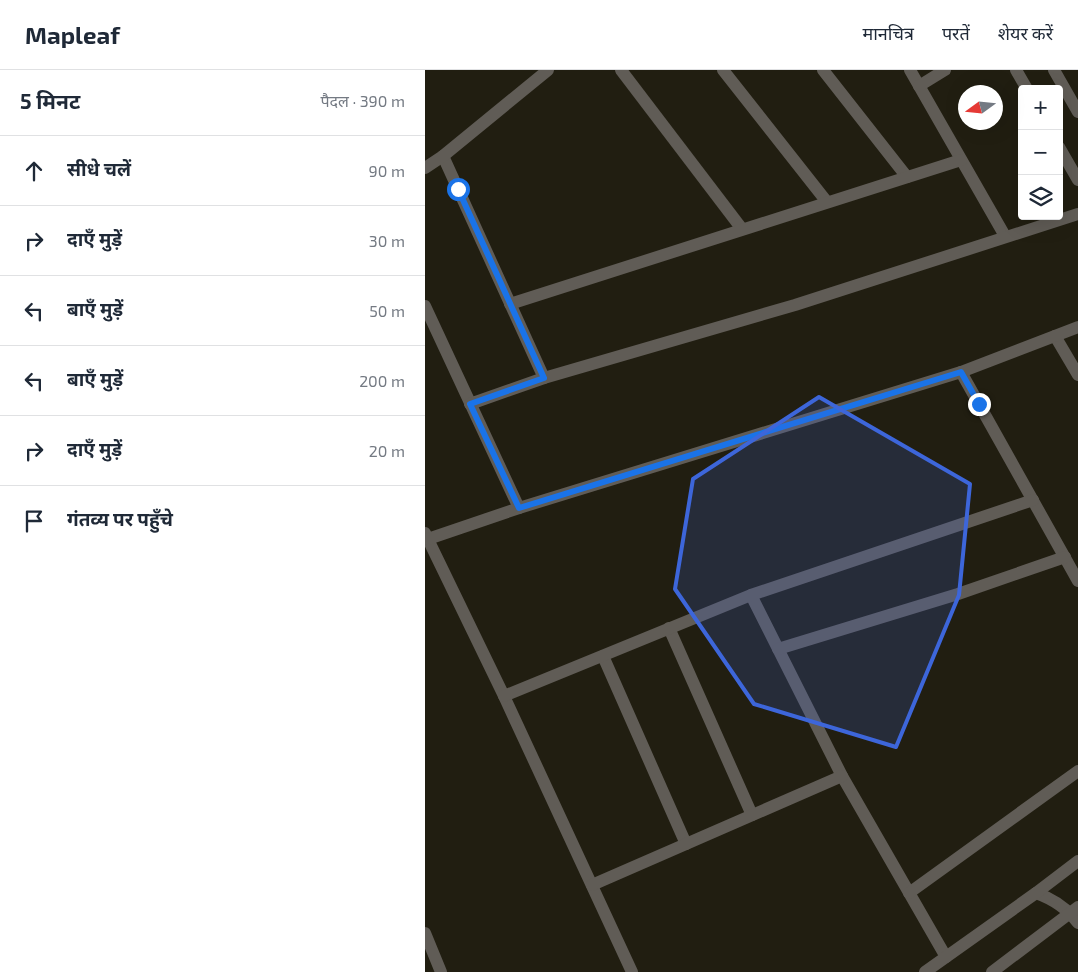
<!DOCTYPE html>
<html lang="hi">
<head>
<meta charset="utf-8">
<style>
	:root { --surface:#fff; --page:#f6f6f7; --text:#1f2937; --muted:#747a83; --line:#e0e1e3 }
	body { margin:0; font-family:"Exo 2","Noto Sans Devanagari",sans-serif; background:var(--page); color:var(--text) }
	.controls { position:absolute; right:15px; top:15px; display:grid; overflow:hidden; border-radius:5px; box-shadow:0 5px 20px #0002 }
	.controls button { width:45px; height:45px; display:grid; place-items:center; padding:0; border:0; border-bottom:1px solid var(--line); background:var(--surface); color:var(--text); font:25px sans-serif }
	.compass { position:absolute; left:533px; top:15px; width:45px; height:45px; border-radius:50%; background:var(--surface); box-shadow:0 5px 20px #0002; rotate:255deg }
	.stop { position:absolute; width:15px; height:15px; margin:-11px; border:4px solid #1a73e8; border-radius:50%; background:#fff }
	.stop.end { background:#1a73e8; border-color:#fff; box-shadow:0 1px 5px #0008 }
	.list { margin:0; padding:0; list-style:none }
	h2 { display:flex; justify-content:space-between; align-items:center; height:65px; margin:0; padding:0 20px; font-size:21px }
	h2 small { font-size:16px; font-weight:400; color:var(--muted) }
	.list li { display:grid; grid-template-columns:32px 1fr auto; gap:15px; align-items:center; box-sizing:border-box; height:70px; padding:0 20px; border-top:1px solid var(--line) }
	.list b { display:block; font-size:19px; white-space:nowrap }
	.list em { font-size:16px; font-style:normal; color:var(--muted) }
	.icon { flex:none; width:28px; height:28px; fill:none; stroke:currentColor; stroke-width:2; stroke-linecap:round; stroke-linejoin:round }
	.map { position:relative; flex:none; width:653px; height:902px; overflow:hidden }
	header { display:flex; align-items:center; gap:30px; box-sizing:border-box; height:70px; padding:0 25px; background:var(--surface); border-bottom:1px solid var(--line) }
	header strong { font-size:24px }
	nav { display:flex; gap:28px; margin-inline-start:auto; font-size:18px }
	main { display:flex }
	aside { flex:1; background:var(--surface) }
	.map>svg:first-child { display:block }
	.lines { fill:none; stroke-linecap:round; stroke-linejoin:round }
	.minor { stroke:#605c56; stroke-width:12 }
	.route { stroke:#1a73e8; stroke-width:6 }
	.marked { fill:#3d66da; fill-opacity:0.2; stroke:#3d66da; stroke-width:4; stroke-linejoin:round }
</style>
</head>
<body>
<header>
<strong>Mapleaf</strong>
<nav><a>मानचित्र</a><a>परतें</a><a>शेयर करें</a></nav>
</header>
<main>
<aside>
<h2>5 मिनट<small>पैदल · 390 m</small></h2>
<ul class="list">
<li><svg class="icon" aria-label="ahead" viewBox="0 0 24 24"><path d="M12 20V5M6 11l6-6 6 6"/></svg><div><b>सीधे चलें</b></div><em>90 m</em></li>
<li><svg class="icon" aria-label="right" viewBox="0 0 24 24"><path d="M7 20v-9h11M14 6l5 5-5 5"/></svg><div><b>दाएँ मुड़ें</b></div><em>30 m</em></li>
<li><svg class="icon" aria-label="left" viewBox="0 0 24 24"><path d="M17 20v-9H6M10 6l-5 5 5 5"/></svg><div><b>बाएँ मुड़ें</b></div><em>50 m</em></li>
<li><svg class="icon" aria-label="left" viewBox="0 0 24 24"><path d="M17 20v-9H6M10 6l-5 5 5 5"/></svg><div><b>बाएँ मुड़ें</b></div><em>200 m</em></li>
<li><svg class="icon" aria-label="right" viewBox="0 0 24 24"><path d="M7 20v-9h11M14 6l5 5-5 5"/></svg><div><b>दाएँ मुड़ें</b></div><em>20 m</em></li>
<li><svg class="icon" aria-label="arrive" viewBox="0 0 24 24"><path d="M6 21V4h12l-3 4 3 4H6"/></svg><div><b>गंतव्य पर पहुँचे</b></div></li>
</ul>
</aside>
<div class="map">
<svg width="653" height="902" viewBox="0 0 653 902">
	<rect width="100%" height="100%" fill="#211e11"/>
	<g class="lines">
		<g class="minor">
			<path d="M196,0L317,159"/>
			<path d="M298,0L402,132"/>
			<path d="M398,0L482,107"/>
			<path d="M485,0L580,166"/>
			<path d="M591,0L602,19"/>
			<path d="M629,0L653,42"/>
			<path d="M494,16L520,0"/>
			<path d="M634,77L653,110"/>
			<path d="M18,86L119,308"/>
			<path d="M0,98L18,86L123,0"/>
			<path d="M85,234L536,90"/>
			<path d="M0,236L94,438"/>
			<path d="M630,266L653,305"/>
			<path d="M536,302L653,511"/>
			<path d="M45,334L119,308L370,235L653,144"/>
			<path d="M0,463L79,626L207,902"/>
			<path d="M3,469L94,438L536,302L653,257"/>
			<path d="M326,525L417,706L521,887"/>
			<path d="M244,558L327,745"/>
			<path d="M353,579L533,524L640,487"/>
			<path d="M178,586L261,774"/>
			<path d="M79,626L326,525L608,430"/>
			<path d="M167,815L417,706"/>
			<path d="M484,823L653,701"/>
			<path d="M611,823C628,829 642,838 653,853"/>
			<path d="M0,863L16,902"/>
			<path d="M500,902L611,823L653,791"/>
			<path d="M567,902L653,837"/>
		</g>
	</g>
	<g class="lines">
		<path class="route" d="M33,119L119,308L45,334L94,438L536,302L554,334"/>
	</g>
	<path class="marked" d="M394,327L545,414L534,525L471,677L329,634L250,519L268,409Z"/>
</svg>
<div class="controls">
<button>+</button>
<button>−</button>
<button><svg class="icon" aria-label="layers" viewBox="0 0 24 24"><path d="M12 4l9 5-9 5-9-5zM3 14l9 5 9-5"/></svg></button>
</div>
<svg class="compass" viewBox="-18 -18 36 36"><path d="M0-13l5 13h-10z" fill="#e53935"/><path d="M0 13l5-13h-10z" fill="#747a83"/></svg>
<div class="stop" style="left:33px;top:119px"></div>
<div class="stop end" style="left:554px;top:334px"></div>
</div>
</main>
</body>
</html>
